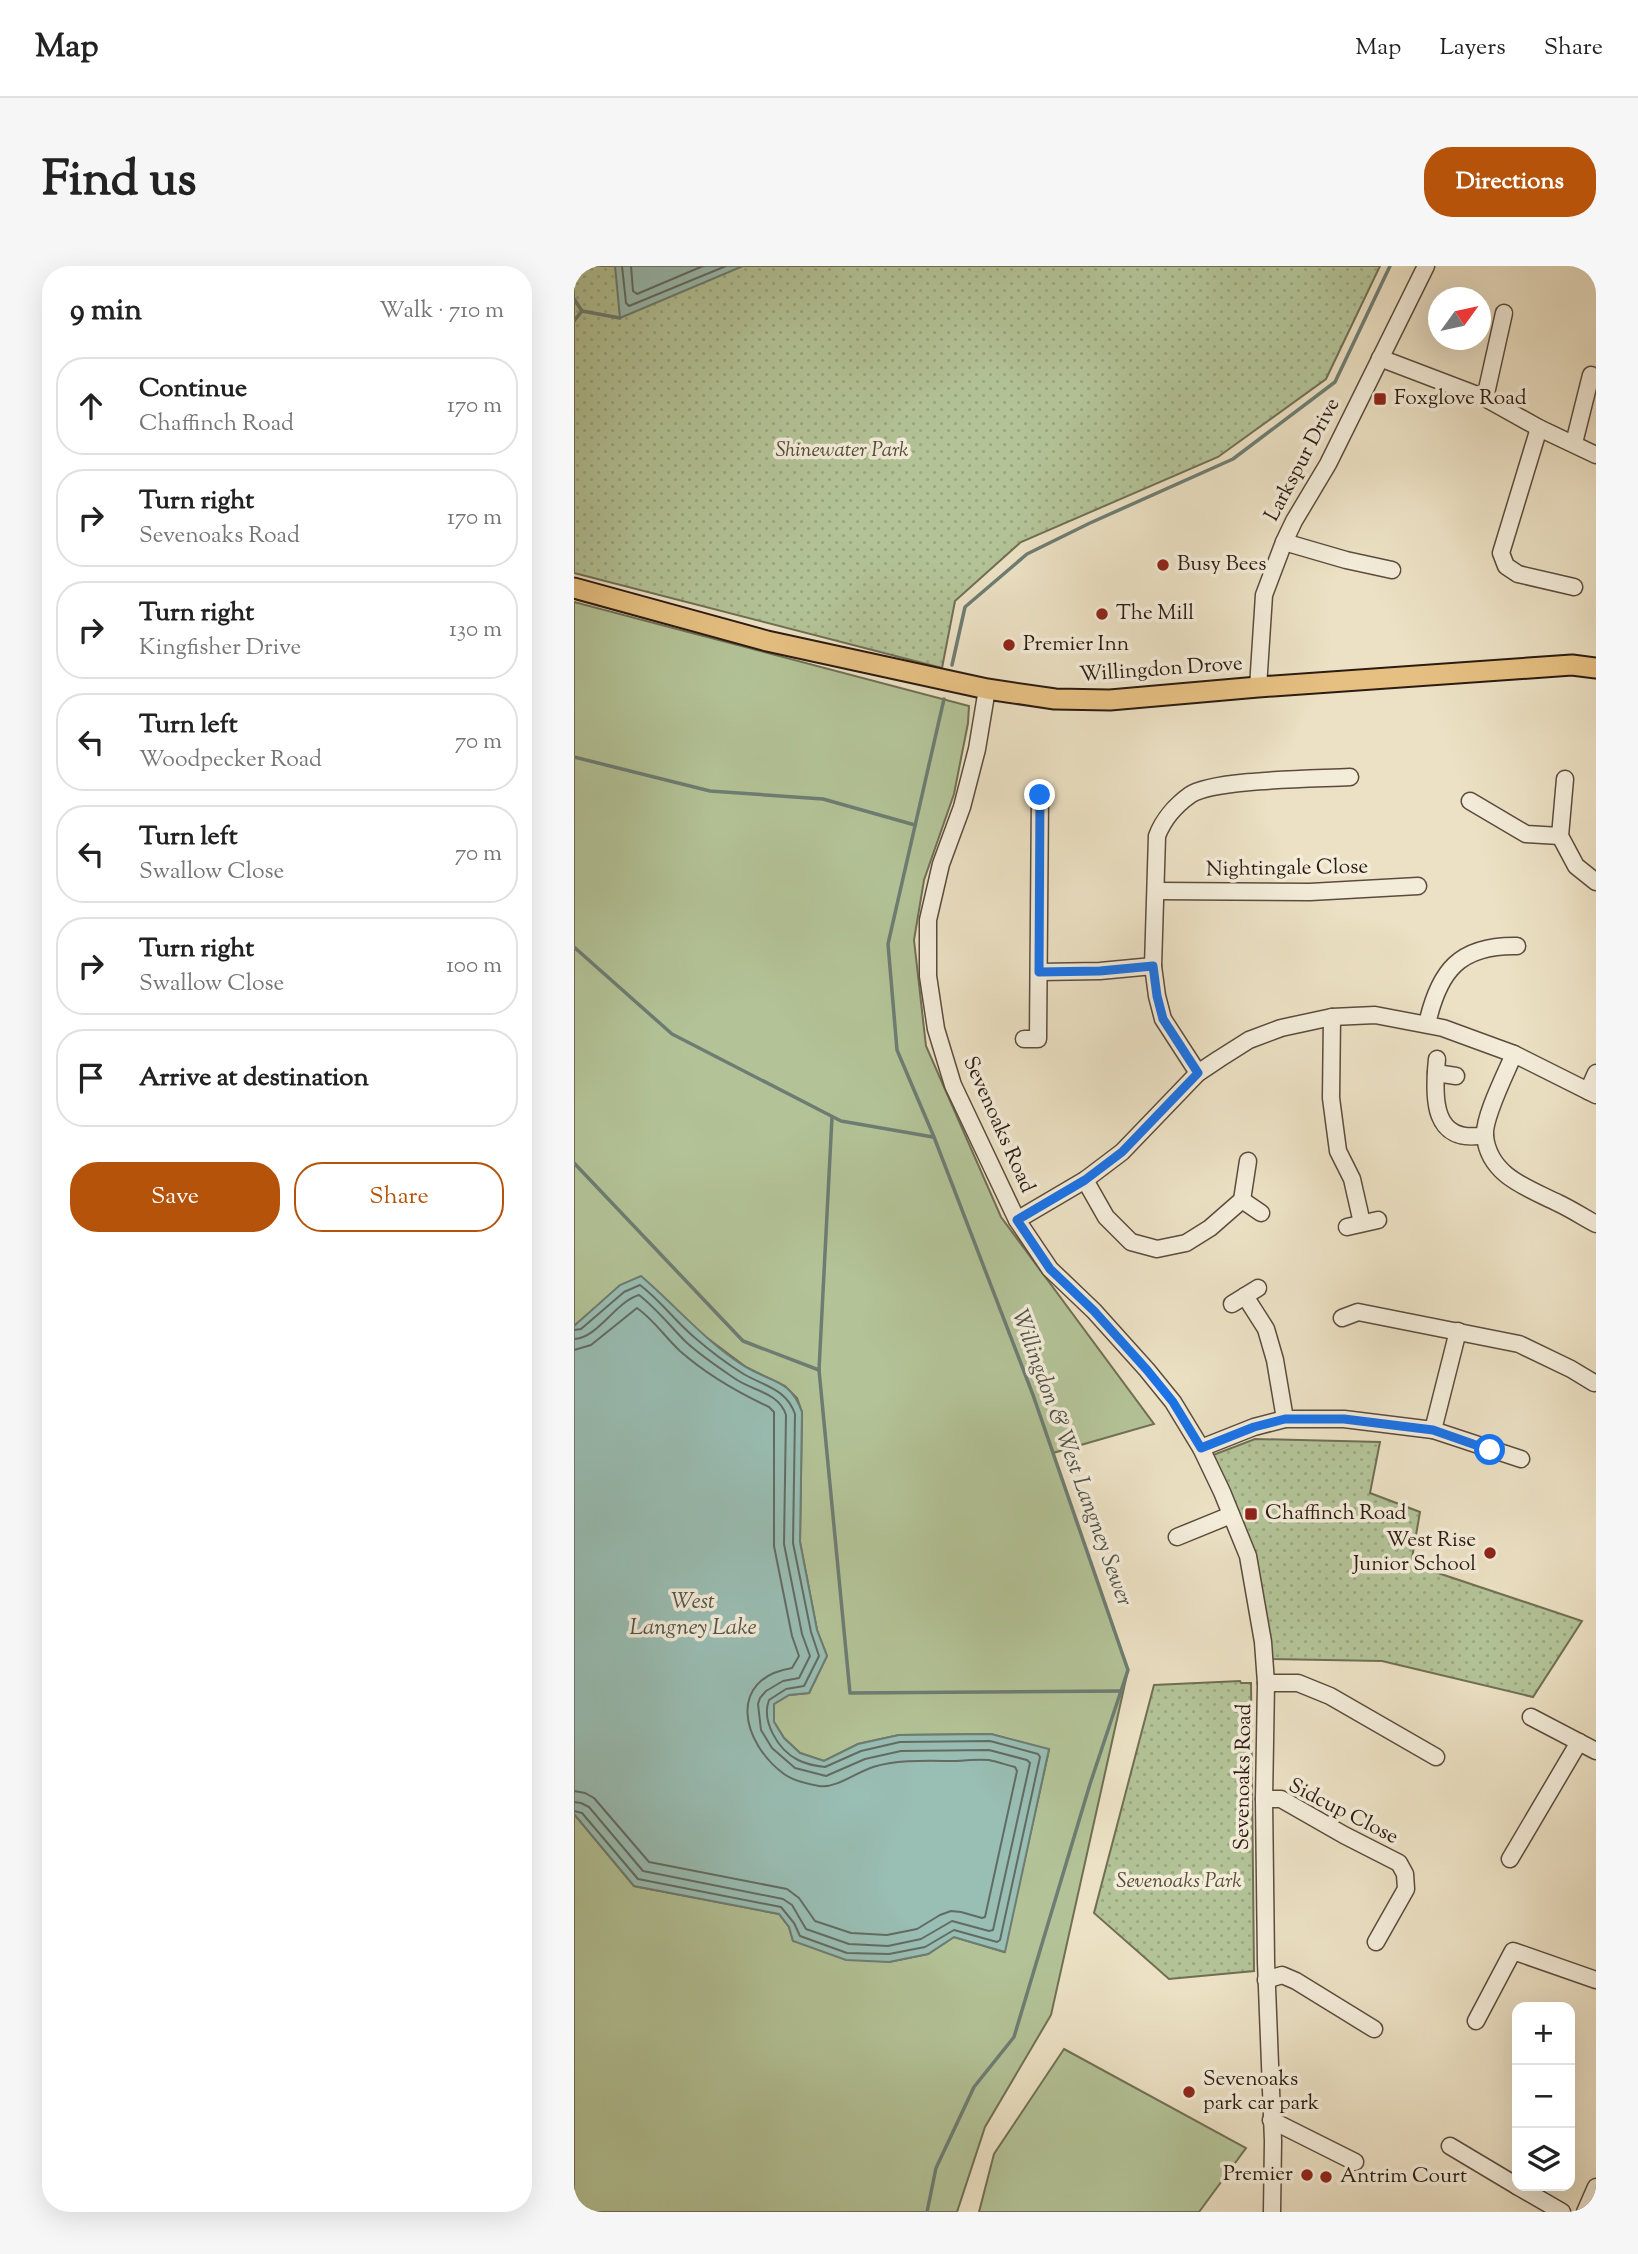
<!DOCTYPE html>
<html lang="en">
<head>
<meta charset="utf-8">
<style>
	:root { --surface:#fff; --page:#f6f6f6; --text:#222; --muted:#767676; --line:#e0e0e0; --accent:#b45309 }
	body { margin:0; font-family:"Sorts Mill Goudy",serif; background:var(--page); color:var(--text) }
	.controls { position:absolute; right:21px; bottom:21px; display:grid; overflow:hidden; border-radius:14px; box-shadow:0 7px 28px #0002 }
	.controls button { width:63px; height:63px; display:grid; place-items:center; padding:0; border:0; border-bottom:2px solid var(--line); background:var(--surface); color:var(--text); font:35px sans-serif }
	.compass { position:absolute; left:854px; top:21px; width:63px; height:63px; border-radius:50%; background:var(--surface); box-shadow:0 7px 28px #0002; rotate:57deg }
	.stop { position:absolute; width:21px; height:21px; margin:-16px; border:5px solid #1a73e8; border-radius:50%; background:#fff }
	.stop.end { background:#1a73e8; border-color:#fff; box-shadow:0 2px 7px #0008 }
	.list { margin:0; padding:0; list-style:none }
	h2 { display:flex; justify-content:space-between; align-items:center; height:91px; margin:0; padding:0 28px; font-size:30px }
	h2 small { font-size:23px; font-weight:400; color:var(--muted) }
	.list li { display:grid; grid-template-columns:46px 1fr auto; gap:21px; align-items:center; box-sizing:border-box; height:98px; margin:0 14px 14px; padding:0 14px; border:2px solid var(--line); border-radius:28px }
	.list b { display:block; font-size:26px; white-space:nowrap }
	.list p { margin:0; font-size:23px; white-space:nowrap; color:var(--muted) }
	.list em { font-size:23px; font-style:normal; color:var(--muted) }
	.actions { display:flex; gap:14px; padding:21px 28px }
	.actions a { flex:1; padding:16px 0; border:2px solid var(--accent); border-radius:28px; text-align:center; font-size:24px; color:var(--accent) }
	.actions .main { background:var(--accent); color:#fff }
	.icon { flex:none; width:38px; height:38px; fill:none; stroke:currentColor; stroke-width:2; stroke-linecap:round; stroke-linejoin:round }
	.map { position:relative; flex:none; width:1022px; height:1946px; overflow:hidden; border-radius:28px }
	header { display:flex; align-items:center; gap:42px; box-sizing:border-box; height:98px; padding:0 35px; background:var(--surface); border-bottom:2px solid var(--line) }
	header strong { font-size:33px }
	nav { display:flex; gap:38px; margin-inline-start:auto; font-size:24px }
	.intro { display:flex; align-items:center; justify-content:space-between; box-sizing:border-box; height:168px; padding:0 42px }
	h1 { margin:0; font-size:49px }
	.button { padding:18px 32px; border-radius:28px; background:var(--accent); color:#fff; font-size:24px; font-weight:700 }
	main { display:flex; gap:42px; padding:0 42px }
	aside { flex:1; background:var(--surface); border-radius:28px; box-shadow:0 7px 28px #0002 }
	.map>svg:first-child { display:block }
	.green { fill:#b3c397; stroke:#706f54; stroke-width:2 }
	.park { fill:url(#park-dots); stroke:#706f54; stroke-width:2 }
	.water { fill:#99beb4; stroke:#6d7d73; stroke-width:2 }
	.lines { fill:none; stroke-linecap:round; stroke-linejoin:round }
	.shore { stroke:#626c63; stroke-width:2 }
	.stream { stroke:#6d7d73; stroke-width:3.5 }
	.minor-casing { stroke:#5c4c3e; stroke-width:19 }
	.major-casing { stroke:#2c1b12; stroke-width:23 }
	.minor { stroke:#f3ecd9; stroke-width:16 }
	.major { stroke:#e6c082; stroke-width:19 }
	.route { stroke:#1a73e8; stroke-width:9 }
	.poi-dot { fill:#8f2418; stroke:#f3ecd9; stroke-width:2.5 }
	.labels { text-anchor:middle; dominant-baseline:central; stroke-width:7; stroke-linejoin:round; paint-order:stroke }
	.poi-label { font-size:21px; fill:#2c1b12; stroke:#f3ecd9; text-anchor:start }
	.park-label { font-size:21px; font-style:italic; fill:#544d3a; stroke:#f3ecd9 }
	.street-label { font-size:21px; fill:#2c1b12; stroke:#f3ecd9 }
	.water-label { font-size:23px; font-style:italic; fill:#52544b; stroke:#f3ecd9 }
</style>
</head>
<body>
<header>
<strong>Map</strong>
<nav><a>Map</a><a>Layers</a><a>Share</a></nav>
</header>
<div class="intro"><h1>Find us</h1><a class="button">Directions</a></div>
<main>
<aside>
<h2>9 min<small>Walk · 710 m</small></h2>
<ul class="list">
<li><svg class="icon" aria-label="ahead" viewBox="0 0 24 24"><path d="M12 20V5M6 11l6-6 6 6"/></svg><div><b>Continue</b><p>Chaffinch Road</p></div><em>170 m</em></li>
<li><svg class="icon" aria-label="right" viewBox="0 0 24 24"><path d="M7 20v-9h11M14 6l5 5-5 5"/></svg><div><b>Turn right</b><p>Sevenoaks Road</p></div><em>170 m</em></li>
<li><svg class="icon" aria-label="right" viewBox="0 0 24 24"><path d="M7 20v-9h11M14 6l5 5-5 5"/></svg><div><b>Turn right</b><p>Kingfisher Drive</p></div><em>130 m</em></li>
<li><svg class="icon" aria-label="left" viewBox="0 0 24 24"><path d="M17 20v-9H6M10 6l-5 5 5 5"/></svg><div><b>Turn left</b><p>Woodpecker Road</p></div><em>70 m</em></li>
<li><svg class="icon" aria-label="left" viewBox="0 0 24 24"><path d="M17 20v-9H6M10 6l-5 5 5 5"/></svg><div><b>Turn left</b><p>Swallow Close</p></div><em>70 m</em></li>
<li><svg class="icon" aria-label="right" viewBox="0 0 24 24"><path d="M7 20v-9h11M14 6l5 5-5 5"/></svg><div><b>Turn right</b><p>Swallow Close</p></div><em>100 m</em></li>
<li><svg class="icon" aria-label="arrive" viewBox="0 0 24 24"><path d="M6 21V4h12l-3 4 3 4H6"/></svg><div><b>Arrive at destination</b></div></li>
</ul>
<div class="actions"><a class="main">Save</a><a>Share</a></div>
</aside>
<div class="map">
<svg width="1022" height="1946" viewBox="0 0 1022 1946">
	<defs>
		<pattern id="park-dots" width="8" height="8" patternUnits="userSpaceOnUse" patternTransform="scale(1.75)"><rect width="8" height="8" fill="#b3c397"/><path d="M2 2h.1M6 6h.1" fill="none" stroke="#9aa781" stroke-width="1.8" stroke-linecap="round"/></pattern>
	</defs>
	<rect width="100%" height="100%" fill="#ece1c4"/>
	<filter id="stains"><feTurbulence type="fractalNoise" baseFrequency=".00286" numOctaves="4"/><feColorMatrix values="0 0 0 0 .2 0 0 0 0 .09 0 0 0 0 .02 0 0 0 .5 -.17"/></filter>
	<radialGradient id="worn" r=".72"><stop offset=".6" stop-color="#630" stop-opacity="0"/><stop offset="1" stop-color="#630" stop-opacity=".3"/></radialGradient>
	<g class="green">
		<path d="M0,336L395,440L394,457L380,528L350,614L340,674L352,780L427,951L580,1158L479,1187L554,1404L477,1749L411,1861L383,1946H0V1548L60,1620L205,1648L215,1661L219,1675L315,1696L354,1688L380,1671L430,1686L475,1484L417,1468L325,1469L284,1478L250,1495L226,1487L210,1472L200,1456V1438L215,1429L235,1427L253,1390L243,1364L226,1276L228,1146L223,1132L211,1120L172,1101L124,1065L46,1020L0,1060Z"/>
		<path d="M490,1783L672,1882L625,1946H405L420,1888Z"/>
	</g>
	<g class="park">
		<path d="M0,0H806L752,113L644,191L447,276L381,335L368,402L0,307Z"/>
		<path d="M681,1173L806,1176L796,1227L846,1246L837,1298L1008,1355L959,1431L808,1395L696,1393L677,1283L639,1189Z"/>
		<path d="M666,1415L667,1417H677L680,1705L595,1713L520,1647L580,1419Z"/>
	</g>
	<g class="water">
		<path d="M41,0H169L46,52Z"/>
		<path d="M67,1010C102,1040 131,1075 170,1100C197,1117 216,1112 228,1146L226,1276L243,1364L253,1390L235,1427L215,1429L200,1438V1456L210,1472L226,1487L250,1495L284,1478L325,1469L417,1468L475,1483L431,1686L380,1671L354,1688L315,1696L272,1694L219,1675L215,1661L205,1648L60,1620L0,1548V1060L46,1019Z"/>
	</g>
	<g class="lines">
		<g class="shore">
			<path d="M48,0L52,37L55,40L152,0"/>
			<path d="M57,0L59,25L63,28L129,0"/>
			<path d="M0,1064L7,1063L50,1026L66,1019C87,1035 101,1055 120,1071C135,1084 152,1097 168,1107C189,1120 212,1122 221,1148L219,1277L237,1366L245,1390L230,1420L212,1423L195,1434C187,1455 204,1484 224,1494C232,1498 242,1500 251,1501L287,1485L326,1476L416,1475L464,1488L466,1491L426,1674L423,1676L380,1664L351,1681L315,1688L273,1687L226,1670L220,1657L207,1641L64,1613L8,1547L0,1545"/>
			<path d="M0,1073C24,1072 41,1036 65,1029C83,1043 96,1060 112,1076C126,1089 144,1101 160,1112C178,1125 205,1126 212,1149L210,1278L228,1368L236,1390L225,1412L209,1415L192,1425L186,1432L184,1438L187,1464L198,1482L221,1502L252,1510L291,1493L327,1485L415,1484L453,1494L456,1497L419,1664L415,1665L378,1655L347,1673L314,1680L275,1678L232,1663L218,1639L209,1633L69,1605L15,1541L7,1537L0,1536"/>
			<path d="M0,1084L17,1079L63,1042C80,1054 91,1071 106,1085C133,1109 163,1126 195,1141L200,1146V1280L218,1370L225,1390L218,1402C152,1413 168,1477 210,1508C218,1514 234,1518 245,1520C261,1523 283,1506 299,1501C326,1493 355,1495 383,1495C394,1494 405,1493 415,1494C424,1496 433,1499 441,1501L443,1505L411,1651L408,1652L387,1646L377,1645L366,1649L343,1663L313,1669L277,1667L241,1655L225,1632L213,1623L75,1596L20,1532L11,1527L0,1525"/>
		</g>
		<g class="stream">
			<path d="M0,33L8,45"/>
			<path d="M8,45L46,52"/>
			<path d="M0,55L8,45"/>
			<path d="M378,399L391,341L453,288L516,257L659,193L761,116L816,0"/>
			<path d="M0,491L136,525L249,533L341,559"/>
			<path d="M0,681L98,768L267,855L359,871"/>
			<path d="M258,851L245,1104L276,1427L547,1425"/>
			<path d="M0,897L169,1075L245,1104"/>
			<path d="M353,1946L362,1902L400,1821L440,1771L516,1518L554,1404L459,1129L360,871L323,784L314,678L370,433"/>
		</g>
		<defs>
			<g id="minor">
				<path d="M806,92L911,132L965,162L1022,189"/>
				<path d="M911,132L930,47"/>
				<path d="M965,162L927,287L932,300L944,308L1000,321"/>
				<path d="M1000,177L1017,109"/>
				<path d="M710,276L772,294L818,304"/>
				<path d="M684,421L690,329L710,276L720,255L754,198L852,0"/>
				<path d="M413,423L403,483L388,541L367,598L354,654V710L362,763L379,819L443,954L476,1003L520,1045L573,1104L599,1136L627,1182L648,1226L674,1290L689,1376L692,1417L690,1533L692,1696L699,1875L698,1946"/>
				<path d="M991,513L986,570L1002,600L1022,616"/>
				<path d="M896,535L952,568L986,570"/>
				<path d="M582,625L736,626L844,620"/>
				<path d="M465,706L526,705L579,700"/>
				<path d="M758,751L757,832L764,885L778,913L788,957"/>
				<path d="M853,758C865,705 885,679 943,680"/>
				<path d="M450,773H464L466,529"/>
				<path d="M940,788C932,807 909,852 911,870C915,910 954,922 984,937C997,943 1009,951 1022,958"/>
				<path d="M863,793C859,832 858,879 911,869"/>
				<path d="M624,807L589,753L583,730L579,700L583,570C589,554 602,539 616,529C639,513 743,513 776,511"/>
				<path d="M862,807L882,810"/>
				<path d="M1014,825L1022,807"/>
				<path d="M511,914L532,951L557,976L583,983L612,977L636,962L668,934L674,895"/>
				<path d="M668,934L687,947"/>
				<path d="M443,954L511,914L548,886L624,807L645,793L675,774L707,762L758,751L801,749L869,762L940,788L1022,829"/>
				<path d="M773,961L804,954"/>
				<path d="M671,1030L692,1063L701,1094L711,1153"/>
				<path d="M658,1038L684,1022"/>
				<path d="M768,1052L784,1046L945,1078L997,1103L1020,1117"/>
				<path d="M859,1164L884,1065"/>
				<path d="M627,1182L680,1161L711,1153H770L859,1164L947,1193"/>
				<path d="M603,1271L657,1249"/>
				<path d="M692,1417H724L756,1430L862,1491"/>
				<path d="M957,1451L1022,1485"/>
				<path d="M690,1533H707L770,1569L825,1597L831,1608L832,1623L802,1676"/>
				<path d="M936,1593L1005,1476"/>
				<path d="M692,1714L708,1709L722,1715L800,1763"/>
				<path d="M902,1755L939,1685L1022,1714"/>
				<path d="M697,1854L781,1896"/>
				<path d="M876,1880L943,1920"/>
				<path d="M943,1920L988,1946"/>
				<path d="M1011,1946L1022,1921"/>
			</g>
			<path id="major" d="M0,322L193,375L413,423L481,433L536,434L684,421L998,399L1022,402"/>
		</defs>
		<use href="#minor" class="minor-casing"/>
		<use href="#major" class="major-casing"/>
		<use href="#minor" class="minor"/>
		<use href="#major" class="major"/>
	</g>
	<g class="lines">
		<path class="route" d="M466,529L465,706L526,705L579,700L583,730L589,753L624,807L548,886L511,914L443,954L476,1003L520,1045L573,1104L599,1136L627,1182L680,1161L711,1153H770L859,1164L916,1184"/>
	</g>
	<g class="poi-dot">
		<rect x="799" y="126" width="14" height="14" rx="3.5"/>
		<circle cx="589" cy="299" r="7"/>
		<circle cx="528" cy="348" r="7"/>
		<circle cx="435" cy="379" r="7"/>
		<rect x="670" y="1241" width="14" height="14" rx="3.5"/>
		<circle cx="916" cy="1287" r="7"/>
		<circle cx="615" cy="1826" r="7"/>
		<circle cx="733" cy="1909" r="7"/>
		<circle cx="752" cy="1911" r="7"/>
	</g>
	<g class="labels">
		<g class="poi-label">
			<text x="820" y="133">Foxglove Road</text>
			<text x="603" y="299">Busy Bees</text>
			<text x="542" y="348">The Mill</text>
			<text x="449" y="379">Premier Inn</text>
			<text x="691" y="1248">Chaffinch Road</text>
			<text x="902" y="1275" text-anchor="end">West Rise<tspan x="902" dy="24">Junior School</tspan></text>
			<text x="629" y="1814">Sevenoaks<tspan x="629" dy="24">park car park</tspan></text>
			<text x="719" y="1909" text-anchor="end">Premier</text>
			<text x="766" y="1911">Antrim Court</text>
		</g>
		<g class="park-label">
			<text x="268" y="185">Shinewater Park</text>
			<text x="605" y="1616">Sevenoaks Park</text>
		</g>
		<g class="street-label">
			<text transform="translate(729 194) rotate(-62)">Larkspur Drive</text>
			<text transform="translate(587 404) rotate(-4)">Willingdon Drove</text>
			<text transform="translate(713 603) rotate(-1)">Nightingale Close</text>
			<text transform="translate(424 859) rotate(66)">Sevenoaks Road</text>
			<text transform="translate(670 1511) rotate(-89)">Sevenoaks Road</text>
			<text transform="translate(769 1546) rotate(27)">Sidcup Close</text>
		</g>
		<g class="water-label">
			<text transform="translate(497 1192) rotate(70)">Willingdon &amp; West Langney Sewer</text>
			<text x="119" y="1336">West<tspan x="119" dy="26">Langney Lake</tspan></text>
		</g>
	</g>
	<rect width="100%" height="100%" filter="url(#stains)"/>
	<rect width="100%" height="100%" fill="url(#worn)"/>
</svg>
<div class="controls">
<button>+</button>
<button>−</button>
<button><svg class="icon" aria-label="layers" viewBox="0 0 24 24"><path d="M12 4l9 5-9 5-9-5zM3 14l9 5 9-5"/></svg></button>
</div>
<svg class="compass" viewBox="-18 -18 36 36"><path d="M0-13l5 13h-10z" fill="#e53935"/><path d="M0 13l5-13h-10z" fill="#767676"/></svg>
<div class="stop" style="left:916px;top:1184px"></div>
<div class="stop end" style="left:466px;top:529px"></div>
</div>
</main>
</body>
</html>
